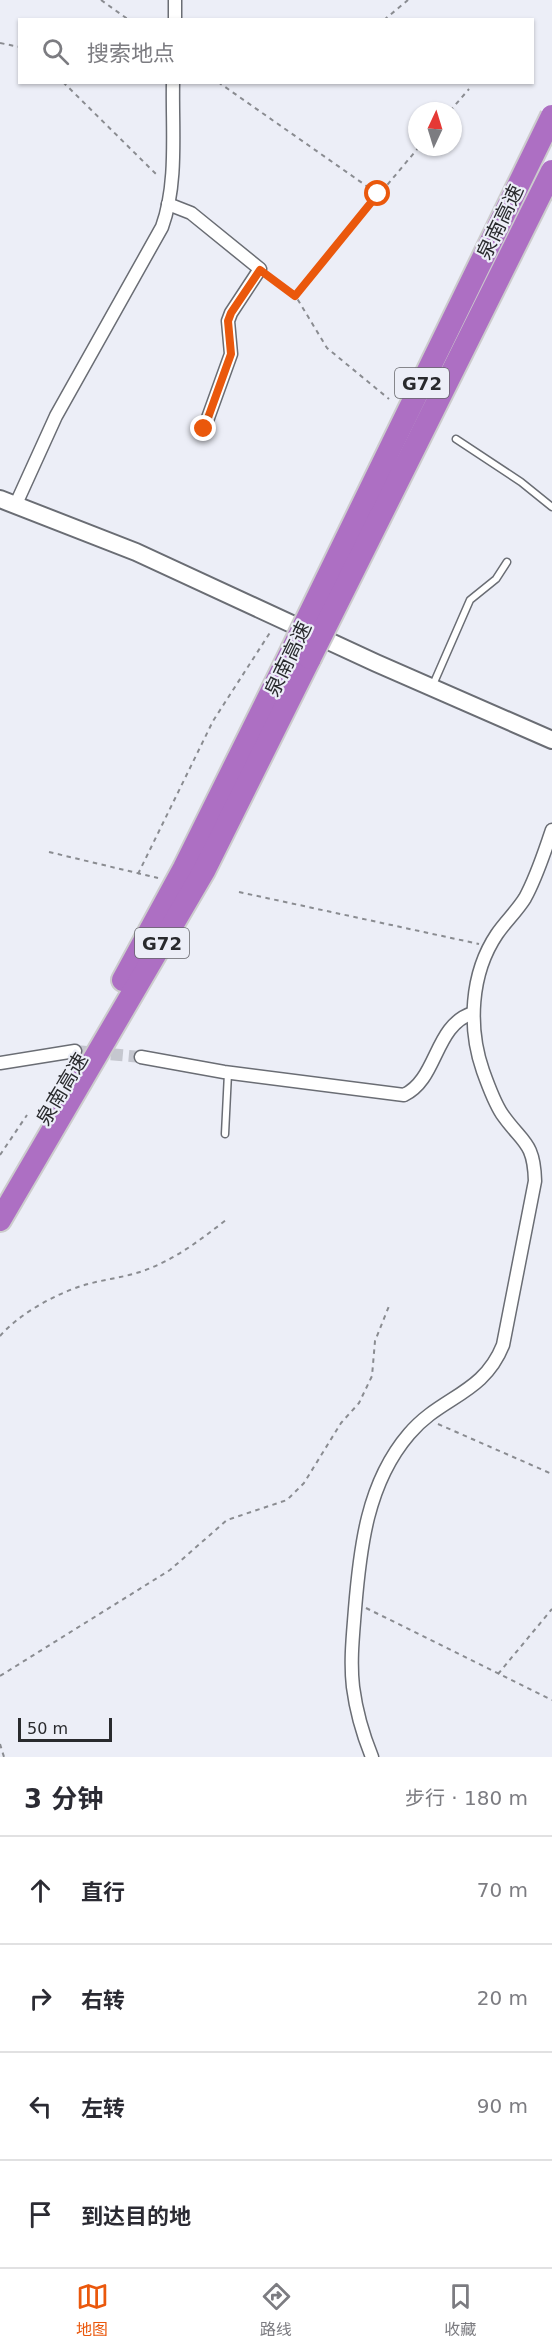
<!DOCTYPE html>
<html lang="zh">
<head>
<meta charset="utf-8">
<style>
	:root { --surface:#fff; --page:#f2f2f3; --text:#2b2b33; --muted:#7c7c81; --line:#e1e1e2; --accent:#ea580c }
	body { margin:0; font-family:"DejaVu Sans","Noto Sans SC",sans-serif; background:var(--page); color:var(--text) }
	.compass { position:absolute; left:408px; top:102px; width:54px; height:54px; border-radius:50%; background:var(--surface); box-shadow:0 2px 4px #0004; rotate:4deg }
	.scale { position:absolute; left:18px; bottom:15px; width:94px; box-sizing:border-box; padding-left:6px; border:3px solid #292a2d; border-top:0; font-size:16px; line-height:21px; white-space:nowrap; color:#292a2d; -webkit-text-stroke:4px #eceef7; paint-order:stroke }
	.stop { position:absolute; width:18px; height:18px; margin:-14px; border:4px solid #ea580c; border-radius:50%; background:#fff }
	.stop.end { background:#ea580c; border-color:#fff; box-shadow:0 2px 6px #0008 }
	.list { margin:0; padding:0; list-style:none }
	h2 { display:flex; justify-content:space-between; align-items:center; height:78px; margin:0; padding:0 24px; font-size:26px }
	h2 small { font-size:20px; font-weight:400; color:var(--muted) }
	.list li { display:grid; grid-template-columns:39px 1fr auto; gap:18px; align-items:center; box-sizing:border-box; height:108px; padding:0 24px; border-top:2px solid var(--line) }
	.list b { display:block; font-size:22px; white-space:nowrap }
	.list em { font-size:20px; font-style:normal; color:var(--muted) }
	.icon { flex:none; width:33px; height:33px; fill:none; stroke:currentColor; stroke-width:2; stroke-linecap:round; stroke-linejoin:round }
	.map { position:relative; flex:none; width:552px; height:1757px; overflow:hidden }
	.search { position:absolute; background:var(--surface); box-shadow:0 2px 4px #0004; left:18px; right:18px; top:18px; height:66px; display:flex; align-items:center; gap:15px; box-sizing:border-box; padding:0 21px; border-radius:0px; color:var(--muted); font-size:22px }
	.sheet { height:510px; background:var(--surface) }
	nav { display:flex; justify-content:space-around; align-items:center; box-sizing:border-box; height:84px; border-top:2px solid var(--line); background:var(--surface); font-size:16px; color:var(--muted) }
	nav a { display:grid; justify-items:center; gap:3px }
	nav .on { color:var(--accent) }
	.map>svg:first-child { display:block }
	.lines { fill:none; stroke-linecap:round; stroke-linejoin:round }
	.street-tunnel { stroke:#c5c7cf; stroke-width:12; stroke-dasharray:12 6; stroke-linecap:butt }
	.lane-casing { stroke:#6a6d74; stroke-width:9 }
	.street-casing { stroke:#6a6d74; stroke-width:15 }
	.secondary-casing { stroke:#6a6d74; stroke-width:20 }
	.highway-casing { stroke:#cccccd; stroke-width:26 }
	.path { stroke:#8a8c91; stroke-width:2; stroke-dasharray:4.5 4.5; stroke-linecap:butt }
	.lane { stroke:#fff; stroke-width:6 }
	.street { stroke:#fff; stroke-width:12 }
	.secondary { stroke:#fff; stroke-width:16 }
	.highway { stroke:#ad6fc3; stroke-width:22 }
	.highway-bridge-casing { stroke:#cccccd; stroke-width:26; stroke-linecap:butt }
	.highway-bridge { stroke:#ad6fc3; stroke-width:22 }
	.route { stroke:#ea580c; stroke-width:8 }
	.labels { text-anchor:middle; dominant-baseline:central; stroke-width:4.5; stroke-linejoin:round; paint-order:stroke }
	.shield { fill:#eceef7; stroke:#64656a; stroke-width:1.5 }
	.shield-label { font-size:18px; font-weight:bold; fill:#292a2d }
	.street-label { font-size:20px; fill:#292a2d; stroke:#eceef7 }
</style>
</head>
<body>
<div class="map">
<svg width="552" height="1757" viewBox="0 0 552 1757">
	<rect width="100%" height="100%" fill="#eceef7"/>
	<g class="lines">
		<path class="street-tunnel" d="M75,1051L141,1057"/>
		<defs>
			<g id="lane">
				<path d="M456,439L521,482L552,507"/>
				<path d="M432,687L470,600L496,579L507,562"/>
				<path d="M225,1134L228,1073"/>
			</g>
			<g id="street">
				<path d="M175,20V0"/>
				<path d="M168,204L191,213L260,269L231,313L228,321L231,354L204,429"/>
				<path d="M16,504L56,416L162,227C178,183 172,129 173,82"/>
				<path d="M141,1057L224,1072L404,1095C438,1079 434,1025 473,1013"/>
				<path d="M0,1063L75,1051"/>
				<path d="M372,1757C363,1735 356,1710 353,1687C350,1661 353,1635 355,1609C360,1548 367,1483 409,1434C441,1396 483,1395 503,1345L535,1181C534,1141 522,1143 502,1114C494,1102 488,1085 483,1071C468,1028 470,974 497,934C505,922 517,911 525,898C537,876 544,853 552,830"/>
			</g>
			<path id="secondary" d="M0,499L136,552L376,663L552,740"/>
			<g id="highway">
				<path d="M123,980L184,868L292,650"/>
				<path d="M0,1220L204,871L310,658"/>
			</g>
		</defs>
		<use href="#lane" class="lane-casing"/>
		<use href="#street" class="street-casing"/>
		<use href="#secondary" class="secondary-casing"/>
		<use href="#highway" class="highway-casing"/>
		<g class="path">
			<path d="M101,0L129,20"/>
			<path d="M384,20L408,0"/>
			<path d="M0,43L20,47"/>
			<path d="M63,82L159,177"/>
			<path d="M218,82L378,194"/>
			<path d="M450,111L469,89"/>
			<path d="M270,277L295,295L327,348L389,399"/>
			<path d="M295,295L419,147"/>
			<path d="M49,852L158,878"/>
			<path d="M138,874L213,721L271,631"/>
			<path d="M239,892L479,944"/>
			<path d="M0,1155L27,1115"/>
			<path d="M0,1336C19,1314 54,1295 81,1286C100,1280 121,1278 140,1272C173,1261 199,1241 226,1220"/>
			<path d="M438,1424L552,1474"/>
			<path d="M366,1608L552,1700"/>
			<path d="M498,1674L552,1609"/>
			<path d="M0,1676L170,1570L227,1520L287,1500L304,1483L341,1423L359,1403L372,1376L375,1341L389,1306"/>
			<path d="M0,1744L4,1757"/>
		</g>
		<use href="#lane" class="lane"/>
		<use href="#street" class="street"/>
		<use href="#secondary" class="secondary"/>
		<use href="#highway" class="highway"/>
		<defs>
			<g id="highway-bridge">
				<path d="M292,650L552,116"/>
				<path d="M310,658L552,171"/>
			</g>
		</defs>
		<use href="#highway-bridge" class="highway-bridge-casing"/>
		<use href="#highway-bridge" class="highway-bridge"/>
	</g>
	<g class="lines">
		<path class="route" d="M204,429L231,354L228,321L231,313L260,270L295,296L378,194"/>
	</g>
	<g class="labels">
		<g class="shield">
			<rect x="395" y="368" width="54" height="30" rx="4.5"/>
			<rect x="135" y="928" width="54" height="30" rx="4.5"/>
		</g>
		<g class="shield-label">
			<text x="422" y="383">G72</text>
			<text x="162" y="943">G72</text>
		</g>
		<g class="street-label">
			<text transform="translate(500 222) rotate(-64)">泉南高速</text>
			<text transform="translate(288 659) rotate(-64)">泉南高速</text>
			<text transform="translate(62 1089) rotate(-59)">泉南高速</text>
		</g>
	</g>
</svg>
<svg class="compass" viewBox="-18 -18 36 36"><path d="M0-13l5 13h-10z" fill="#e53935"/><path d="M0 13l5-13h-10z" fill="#7c7c81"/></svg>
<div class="scale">50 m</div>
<div class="stop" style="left:378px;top:194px"></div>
<div class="stop end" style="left:204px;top:429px"></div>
<div class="search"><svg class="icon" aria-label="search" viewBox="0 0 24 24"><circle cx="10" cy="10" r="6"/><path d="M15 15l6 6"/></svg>搜索地点</div>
</div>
<section class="sheet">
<h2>3 分钟<small>步行 · 180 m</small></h2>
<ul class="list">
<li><svg class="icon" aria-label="ahead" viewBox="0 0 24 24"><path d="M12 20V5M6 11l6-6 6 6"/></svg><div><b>直行</b></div><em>70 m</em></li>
<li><svg class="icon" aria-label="right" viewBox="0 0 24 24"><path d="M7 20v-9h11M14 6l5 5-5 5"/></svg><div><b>右转</b></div><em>20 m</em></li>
<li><svg class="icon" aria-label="left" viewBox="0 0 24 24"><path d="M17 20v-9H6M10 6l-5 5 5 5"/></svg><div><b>左转</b></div><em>90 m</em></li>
<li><svg class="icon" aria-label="arrive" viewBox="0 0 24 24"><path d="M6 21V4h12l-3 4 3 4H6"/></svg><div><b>到达目的地</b></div></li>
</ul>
</section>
<nav>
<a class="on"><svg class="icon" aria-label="map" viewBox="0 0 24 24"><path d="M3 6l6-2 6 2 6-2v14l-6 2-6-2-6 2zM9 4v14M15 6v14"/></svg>地图</a>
<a><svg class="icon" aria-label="directions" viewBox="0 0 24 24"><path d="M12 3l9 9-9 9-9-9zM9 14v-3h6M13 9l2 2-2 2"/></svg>路线</a>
<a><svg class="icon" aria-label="saved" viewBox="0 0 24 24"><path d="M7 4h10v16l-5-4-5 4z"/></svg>收藏</a>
</nav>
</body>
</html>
